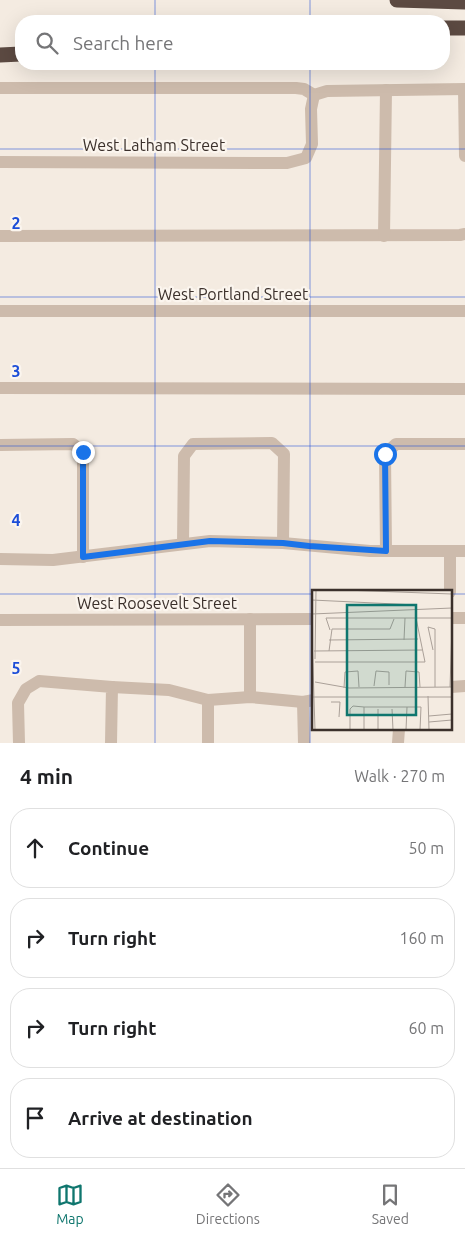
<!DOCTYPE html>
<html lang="en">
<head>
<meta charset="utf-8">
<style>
	:root { --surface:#fff; --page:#f6f6f6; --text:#202124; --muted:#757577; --line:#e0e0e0; --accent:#0f766e }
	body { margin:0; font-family:Ubuntu,sans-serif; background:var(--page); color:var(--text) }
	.stop { position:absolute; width:15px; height:15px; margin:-11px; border:4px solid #1a73e8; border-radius:50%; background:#fff }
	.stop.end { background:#1a73e8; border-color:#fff; box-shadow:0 1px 5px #0008 }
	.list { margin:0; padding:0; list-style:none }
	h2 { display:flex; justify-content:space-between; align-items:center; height:65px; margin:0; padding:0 20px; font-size:21px }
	h2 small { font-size:16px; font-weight:400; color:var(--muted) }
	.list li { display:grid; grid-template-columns:32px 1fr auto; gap:15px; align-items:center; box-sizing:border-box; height:80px; margin:0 10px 10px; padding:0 10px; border:1px solid var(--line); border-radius:20px }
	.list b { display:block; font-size:19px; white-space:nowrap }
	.list em { font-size:16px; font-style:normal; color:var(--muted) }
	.icon { flex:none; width:28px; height:28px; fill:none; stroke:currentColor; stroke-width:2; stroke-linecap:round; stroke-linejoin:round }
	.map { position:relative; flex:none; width:465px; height:743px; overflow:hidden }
	.search { position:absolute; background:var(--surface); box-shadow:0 5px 20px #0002; left:15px; right:15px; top:15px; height:55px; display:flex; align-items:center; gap:12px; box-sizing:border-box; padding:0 18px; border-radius:20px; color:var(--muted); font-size:19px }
	.sheet { height:425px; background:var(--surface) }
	nav { display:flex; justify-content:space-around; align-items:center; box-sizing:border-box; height:70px; border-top:1px solid var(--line); background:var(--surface); font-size:14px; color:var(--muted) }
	nav a { display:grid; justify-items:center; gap:2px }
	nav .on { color:var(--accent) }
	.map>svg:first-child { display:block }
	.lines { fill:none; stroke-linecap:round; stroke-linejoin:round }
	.minor { stroke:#cdbbac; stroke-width:12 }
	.highway { stroke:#5c4a42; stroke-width:15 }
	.route { stroke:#1a73e8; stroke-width:6 }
	.grid { fill:none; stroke:#1d4ed8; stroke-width:1; stroke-opacity:0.55 }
	.labels { text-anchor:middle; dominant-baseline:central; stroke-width:4.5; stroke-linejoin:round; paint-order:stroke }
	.street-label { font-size:16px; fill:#3b302b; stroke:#fbf5ee }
	.inset-road { fill:none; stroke:#aaa098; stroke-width:1 }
	.view { fill:#0f766e; fill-opacity:0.15; stroke:#0f766e; stroke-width:2.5 }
	.inset-edge { fill:none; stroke:#3b302b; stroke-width:2.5 }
	.grid-label { font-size:16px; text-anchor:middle; font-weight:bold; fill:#1d4ed8; stroke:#fbf5ee; stroke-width:4.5; stroke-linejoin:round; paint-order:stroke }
</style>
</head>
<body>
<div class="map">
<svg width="465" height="743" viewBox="0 0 465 743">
	<rect width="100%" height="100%" fill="#f4ebe1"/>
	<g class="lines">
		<g class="minor">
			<path d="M0,88H296L304,89L314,95"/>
			<path d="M464,89L465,156"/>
			<path d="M314,95L327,91L465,89"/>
			<path d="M0,162L287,163L306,158L312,144L311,109L314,95"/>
			<path d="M0,236L460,235L465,234"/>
			<path d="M384,236L386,90"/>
			<path d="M0,311H465"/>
			<path d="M0,388L465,389"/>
			<path d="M0,445L73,444L83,452V557"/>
			<path d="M183,544L184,456L193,444L272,443L284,454L283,543"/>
			<path d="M386,551L385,454L396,444H465"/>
			<path d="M450,551V592"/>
			<path d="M0,559L53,560L210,541L283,543L370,551H465"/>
			<path d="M451,618H465"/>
			<path d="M250,619V697"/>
			<path d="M0,620L314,619"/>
			<path d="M112,687L169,690L208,700L250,697L303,702L314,700"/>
			<path d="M451,687L465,686"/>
			<path d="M208,700V743"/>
			<path d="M303,702L304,743"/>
			<path d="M19,743L18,703L26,689L39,681L112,687L111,743"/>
			<path d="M398,743L399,729"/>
		</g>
		<g class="highway">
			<path d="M397,0L465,2"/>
			<path d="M444,28H465"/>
			<path d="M0,55L21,54"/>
		</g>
	</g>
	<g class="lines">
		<path class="route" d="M83,452V557L210,541L283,543L309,546L386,551L385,454"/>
	</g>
	<path class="grid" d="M155,0V21M310,0V21M155,64V743M310,64V743M0,149H465M0,297H465M0,446H465M0,594H314M451,594H465"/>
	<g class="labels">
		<g class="street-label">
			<text x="154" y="145">West Latham Street</text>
			<text x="233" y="294">West Portland Street</text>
			<text x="157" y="603">West Roosevelt Street</text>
		</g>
	</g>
	<g transform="translate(312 590)">
		<rect width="140" height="140" fill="#f4ebe1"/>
		<path class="inset-road" d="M32,0L140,4M0,10L104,15M0,24L140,18M18,40L14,28H140M0,45L3,140M17,50L106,49M92,50L93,28M121,60L116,37L123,39V97M2,61L110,60M17,61L20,39H78L82,29M3,69L4,0M3,72H113L104,28M3,92L37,98L140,97M62,96L64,81L77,82V95M93,97L94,81L107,82L108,97M138,97L140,37M32,98L33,82L46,81L47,97M116,106L117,140M0,107H140M19,112H28L27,127M52,117H109L108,140M66,119V140M80,119L81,140M117,126L140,124M117,132L140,130M38,140V119L41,116L52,117V140M94,140L95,117"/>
		<path class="view" d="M35,15H104V125H35Z"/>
		<rect width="140" height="140" class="inset-edge"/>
	</g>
	<g class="grid-label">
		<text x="16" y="229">2</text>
		<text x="16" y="377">3</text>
		<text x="16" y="526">4</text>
		<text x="16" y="674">5</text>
	</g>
</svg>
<div class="stop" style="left:385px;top:454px"></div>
<div class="stop end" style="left:83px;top:452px"></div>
<div class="search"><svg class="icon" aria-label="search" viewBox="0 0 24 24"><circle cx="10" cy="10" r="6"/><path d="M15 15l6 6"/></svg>Search here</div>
</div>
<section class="sheet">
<h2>4 min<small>Walk · 270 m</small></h2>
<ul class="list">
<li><svg class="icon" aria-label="ahead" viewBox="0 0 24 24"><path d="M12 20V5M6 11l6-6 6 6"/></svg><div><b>Continue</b></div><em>50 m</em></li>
<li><svg class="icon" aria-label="right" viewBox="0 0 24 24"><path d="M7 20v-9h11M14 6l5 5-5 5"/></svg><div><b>Turn right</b></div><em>160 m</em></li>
<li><svg class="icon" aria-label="right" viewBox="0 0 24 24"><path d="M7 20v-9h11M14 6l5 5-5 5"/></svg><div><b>Turn right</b></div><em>60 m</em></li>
<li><svg class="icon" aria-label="arrive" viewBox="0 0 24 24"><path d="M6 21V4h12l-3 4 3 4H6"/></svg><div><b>Arrive at destination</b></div></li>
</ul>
</section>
<nav>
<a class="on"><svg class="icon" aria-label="map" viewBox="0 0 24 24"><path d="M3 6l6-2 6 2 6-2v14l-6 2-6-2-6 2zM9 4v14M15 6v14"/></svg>Map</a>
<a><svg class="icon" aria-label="directions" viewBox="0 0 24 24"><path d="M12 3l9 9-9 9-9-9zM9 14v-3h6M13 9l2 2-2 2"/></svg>Directions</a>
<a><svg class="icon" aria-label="saved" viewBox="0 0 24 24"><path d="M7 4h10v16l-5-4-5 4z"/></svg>Saved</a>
</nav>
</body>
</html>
